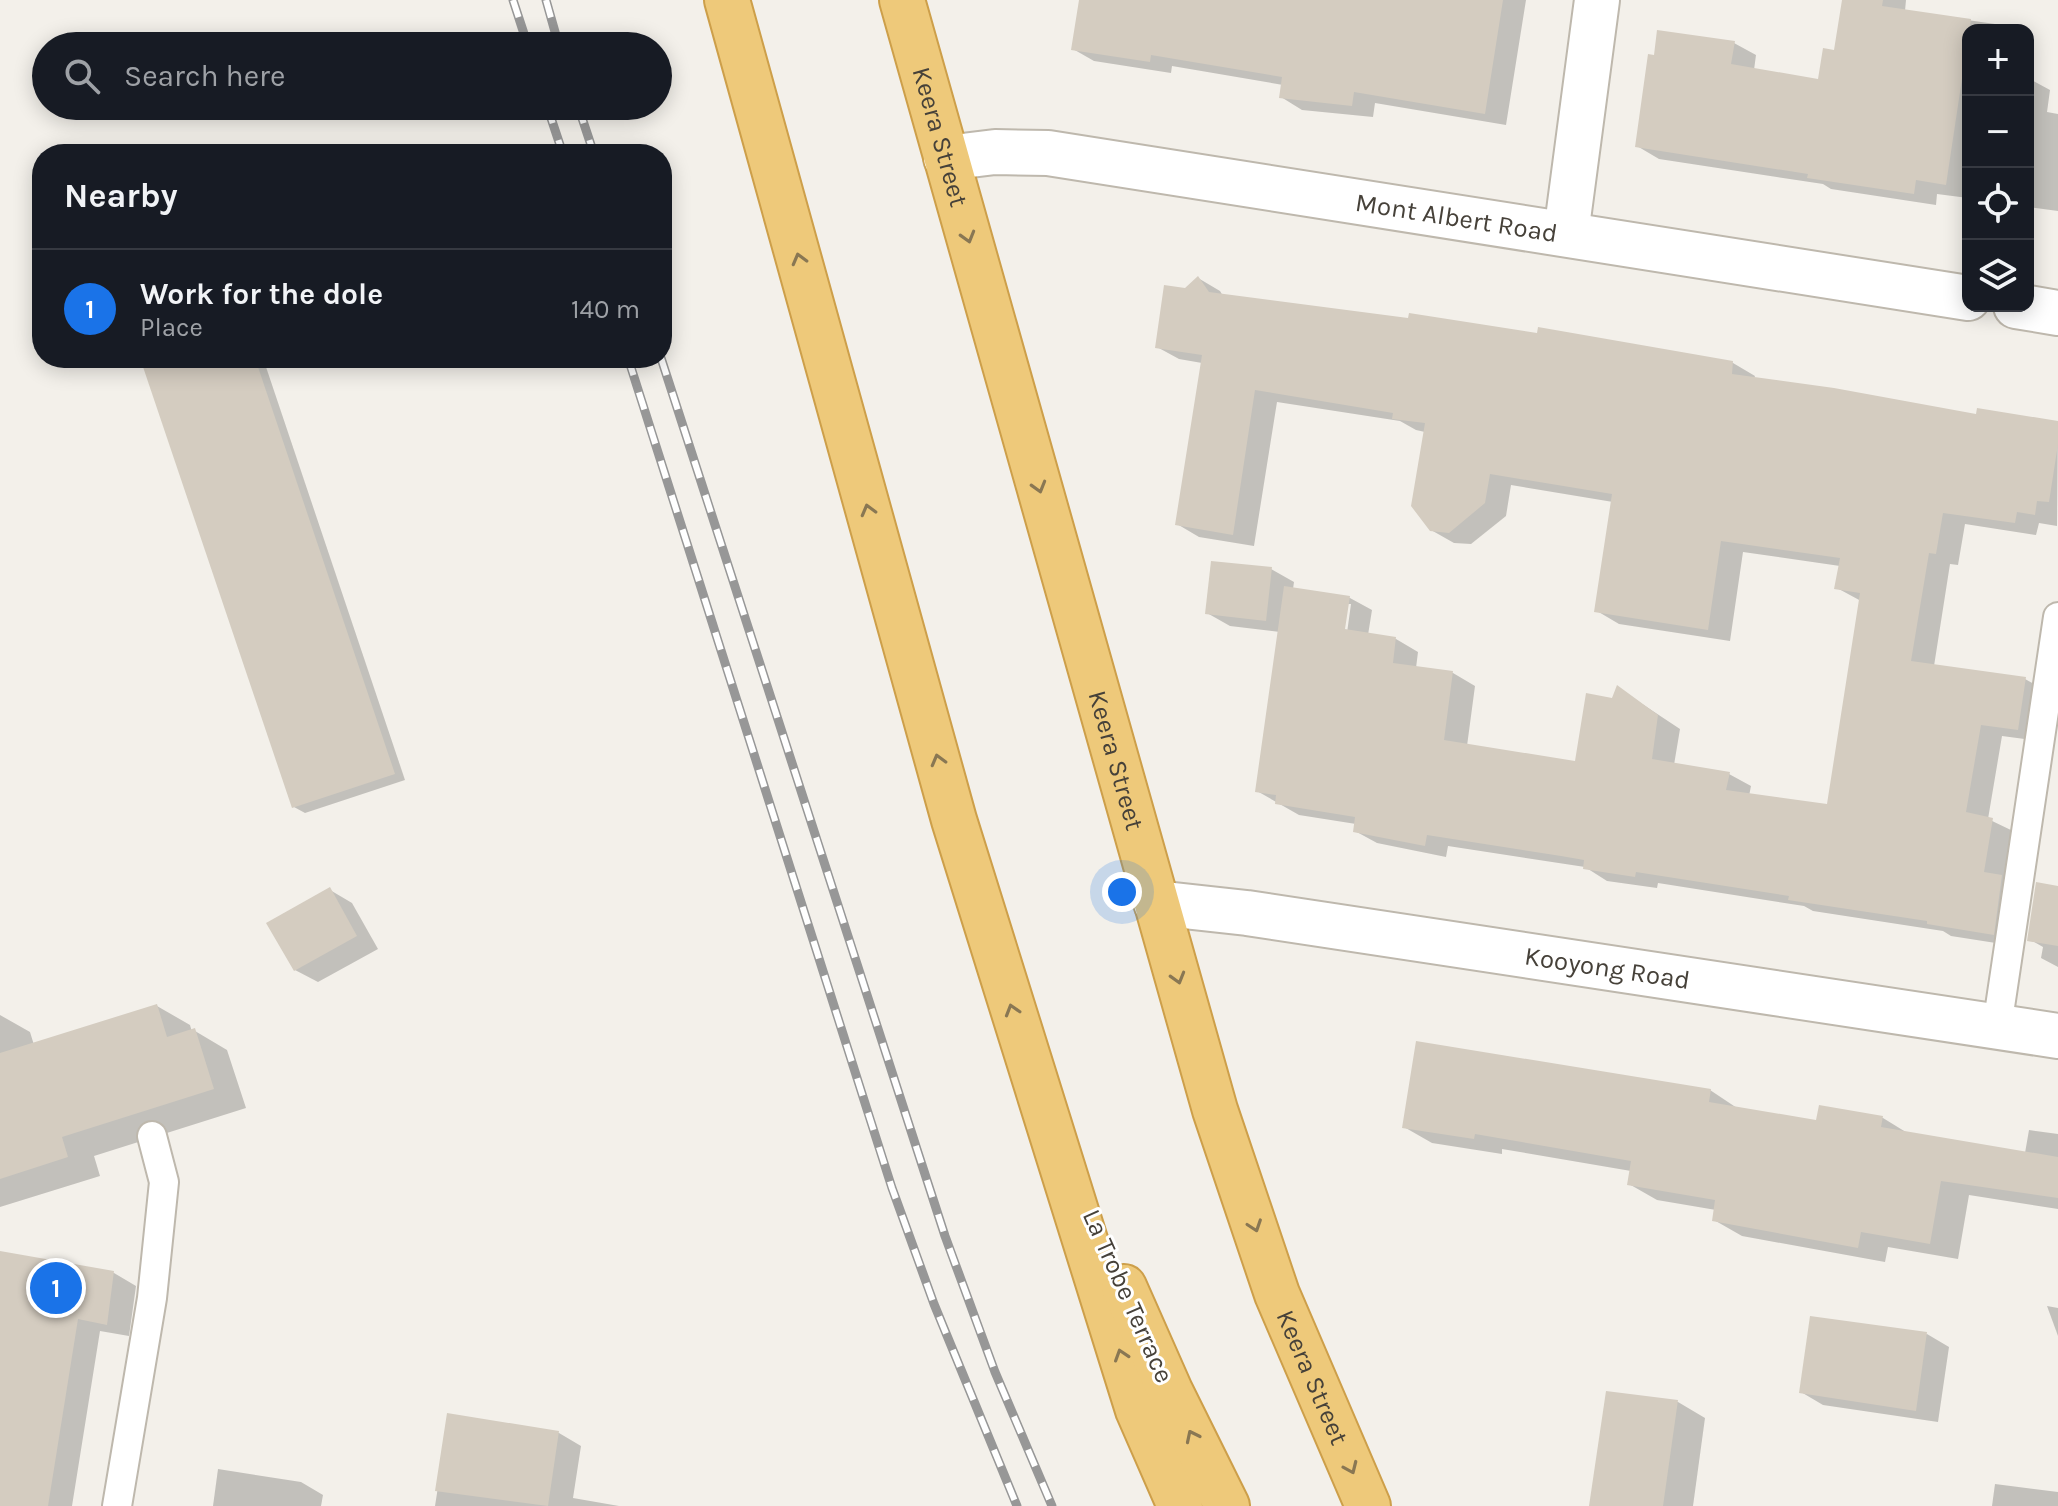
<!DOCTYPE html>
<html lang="en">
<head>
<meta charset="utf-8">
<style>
	:root { --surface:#171b24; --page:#242831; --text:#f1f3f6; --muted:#9ea1a6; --line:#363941; --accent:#1a73e8 }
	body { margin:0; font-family:Karla,sans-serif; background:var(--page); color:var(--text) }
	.controls { position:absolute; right:24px; top:24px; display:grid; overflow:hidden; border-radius:16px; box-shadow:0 4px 20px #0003 }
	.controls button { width:72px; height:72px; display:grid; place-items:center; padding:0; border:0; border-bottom:2px solid var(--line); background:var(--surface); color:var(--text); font:40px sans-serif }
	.you { position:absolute; left:1122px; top:892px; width:28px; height:28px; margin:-20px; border:6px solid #fff; border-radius:50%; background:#1a73e8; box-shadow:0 0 0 12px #1a73e833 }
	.badge { display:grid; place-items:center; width:52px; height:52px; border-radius:50%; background:var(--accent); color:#fff; font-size:26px; font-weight:700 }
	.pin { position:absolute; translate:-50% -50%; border:4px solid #fff; box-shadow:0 2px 8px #0006 }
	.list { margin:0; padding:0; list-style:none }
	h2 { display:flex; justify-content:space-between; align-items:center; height:104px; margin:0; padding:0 32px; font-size:34px }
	h2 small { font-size:26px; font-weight:400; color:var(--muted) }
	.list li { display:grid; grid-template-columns:52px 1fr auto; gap:24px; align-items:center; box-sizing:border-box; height:120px; padding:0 32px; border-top:2px solid var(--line) }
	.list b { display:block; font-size:30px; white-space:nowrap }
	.list p { margin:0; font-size:26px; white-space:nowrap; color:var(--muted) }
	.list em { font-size:26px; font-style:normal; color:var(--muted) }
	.icon { flex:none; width:44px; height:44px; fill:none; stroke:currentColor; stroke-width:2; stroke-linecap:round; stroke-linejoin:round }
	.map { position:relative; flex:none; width:2058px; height:1506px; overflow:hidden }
	.search { position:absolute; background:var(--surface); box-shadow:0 4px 20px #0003; left:32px; top:32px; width:640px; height:88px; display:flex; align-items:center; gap:20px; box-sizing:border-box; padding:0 28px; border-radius:44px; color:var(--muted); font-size:30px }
	.panel { position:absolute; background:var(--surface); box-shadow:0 4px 20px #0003; left:32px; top:144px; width:640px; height:224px; border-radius:32px }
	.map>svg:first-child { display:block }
	.shadow { fill:#0003; fill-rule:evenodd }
	.building { fill:#d4ccc0 }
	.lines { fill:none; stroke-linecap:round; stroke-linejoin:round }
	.lane-casing { stroke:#beb8ad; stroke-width:32 }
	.street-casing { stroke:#beb8ad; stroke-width:48 }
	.highway-casing { stroke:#cd9f4a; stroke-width:48 }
	.lane { stroke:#fff; stroke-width:28 }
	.street { stroke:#fff; stroke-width:44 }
	.highway { stroke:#eec97a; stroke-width:44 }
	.rail-casing { stroke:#979797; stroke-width:9 }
	.rail { stroke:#fff; stroke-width:6; stroke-dasharray:18; stroke-linecap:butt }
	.oneway { stroke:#897753 }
	.labels { text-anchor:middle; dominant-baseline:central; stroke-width:6; stroke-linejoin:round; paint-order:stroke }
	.street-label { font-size:26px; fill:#464139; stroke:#fff }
</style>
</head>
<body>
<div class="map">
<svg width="2058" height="1506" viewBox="0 0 2058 1506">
	<rect width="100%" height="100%" fill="#f3f0ea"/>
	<g class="shadow">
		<path d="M1081,0H1526L1506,125L1375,103L1373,117L1302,110L1281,97L1283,85L1172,66L1171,73L1094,61L1073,49Z"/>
		<path d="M1844,0H1906L1905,11L1995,24L2005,30H1968V198L1937,194L1936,205L1831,189L1823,184L1659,159L1637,146L1734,43L1756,55L1754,70L1820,82L1836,52Z"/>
		<path d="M2028,78L2050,90L2047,112L2058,114V211L2028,207Z"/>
		<path d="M1198,278L1220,291L1223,296L1733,363L1755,376L1754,379L1978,416L2058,423L2057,526L2039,523L2036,535L1965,524L1958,565L1950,564L1934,666L2025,679L2047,691L2040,741L2002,736L1988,819L2015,832V946L1951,936L1943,931L1813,911L1804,906L1658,883L1657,888L1607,881L1585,867L1448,846L1446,857L1377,843L1355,831L1356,824L1299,815L1257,791L1280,632L1230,626L1207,613L1271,569L1294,582L1293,589L1350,598L1372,610L1368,635L1396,639L1418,652L1416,668L1453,673L1475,686L1467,746L1577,763L1618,688L1680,729L1674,765L1729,774L1751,786L1749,796L1828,807L1861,601L1837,588L1840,566L1743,552L1730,641L1619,624L1597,611L1613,502L1511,485L1506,516L1471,544L1454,543L1431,530L1425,432L1416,430L1400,421L1277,402L1254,546L1199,537L1177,524L1202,363L1179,359L1157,347L1185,290ZM1347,604H1351L1346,640L1342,639Z"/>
		<path d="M142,358H263L405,780L305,813L294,807Z"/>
		<path d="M2058,888V967L2041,958L2043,947L2029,939Z"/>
		<path d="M330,890L352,903L378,949L318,982L295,970Z"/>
		<path d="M157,1006L190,1025L192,1032L195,1031L227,1050L246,1108L94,1156L100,1176L0,1207V1015L30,1032L34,1045Z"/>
		<path d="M1710,1090L1737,1108L1818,1122L1820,1107L1883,1118L1909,1134L2025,1153L2029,1130L2058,1134V1209L1969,1195L1958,1259L1888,1247L1885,1262L1742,1236L1714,1220L1716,1210L1657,1200L1629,1184L1631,1171L1502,1149V1154L1432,1143L1404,1127Z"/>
		<path d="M0,1273H114L136,1286L129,1336L100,1331L72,1506H0Z"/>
		<path d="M2047,1306L2058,1308V1336Z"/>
		<path d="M1927,1334L1949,1347L1938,1422L1823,1405L1801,1392Z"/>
		<path d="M1608,1393L1678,1402L1705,1418L1693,1506H1590Z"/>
		<path d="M449,1416L559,1433L581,1446L573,1498L619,1506H435Z"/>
		<path d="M218,1469L301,1482L323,1495L321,1506H213Z"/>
		<path d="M1995,1484L2058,1492V1506H1992Z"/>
	</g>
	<g class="building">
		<path d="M1079,0H1503L1485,114L1354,92L1352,106L1279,98L1282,77L1151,55L1150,62L1071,50Z"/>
		<path d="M1842,0H1883L1882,6L1971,19L1946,185L1916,180L1914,194L1807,178L1808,174L1635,147L1648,54L1654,55L1657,30L1735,41L1731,64L1818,79L1823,48L1834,50Z"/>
		<path d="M1198,276L1209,292L1408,318L1409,313L1537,333L1538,327L1733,361L1732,374L1834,388L1976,414L1977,408L2058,421V444L2049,502L2037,501L2035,515L2017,512L2015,523L1943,513L1936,554L1929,553L1911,661L2026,677L2018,730L1981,725L1966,812L1993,818L1984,872L2002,875L1994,935L1927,924V921L1788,900L1789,896L1636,872L1635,877L1583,869L1584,860L1561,856L1427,835L1425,846L1353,832L1355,817L1275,804L1276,795L1255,792L1284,586L1350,596L1345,629L1396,637L1393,663L1453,671L1444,740L1575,761L1586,693L1612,698L1617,685L1658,715L1652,759L1730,772L1726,790L1827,804L1860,593L1834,589L1840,558L1721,541L1708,630L1594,612L1612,494L1490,474L1485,503L1449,533L1430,531L1411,506L1425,423L1392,419L1393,413L1255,390L1233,535L1175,525L1202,355L1155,348L1164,285L1185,288Z"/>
		<path d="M140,358H255L395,774L292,808Z"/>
		<path d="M1211,561L1272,567L1266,621L1205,614Z"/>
		<path d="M2036,882L2058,886V946L2027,941Z"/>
		<path d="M330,887L357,936L294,971L266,923Z"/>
		<path d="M157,1004L167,1037L195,1028L214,1089L62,1137L68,1157L0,1179V1053Z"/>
		<path d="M1416,1041L1711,1089L1709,1102L1816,1120L1819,1105L1883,1116L1881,1127L2058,1157V1198L1941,1181L1930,1244L1861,1232L1858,1248L1712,1221L1715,1200L1627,1185L1631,1161L1475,1134L1474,1139L1402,1128Z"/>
		<path d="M0,1251L114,1271L107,1325L78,1319L48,1506H0Z"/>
		<path d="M1810,1316L1927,1332L1916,1411L1799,1393Z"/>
		<path d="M1606,1391L1678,1400L1663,1506H1589Z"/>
		<path d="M447,1413L559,1431L548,1506L435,1491Z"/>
	</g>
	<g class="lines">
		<defs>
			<g id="lane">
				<path d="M1997,1027L2058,617"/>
				<path d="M117,1506L152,1298L164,1182L152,1136"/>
			</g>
			<g id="street">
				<path id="s1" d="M946,158L995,152L1048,153L1968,298"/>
				<path d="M1566,234L1597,0"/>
				<path d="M2016,306L2058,313"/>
				<path id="s2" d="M1156,903L1247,913L2058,1036"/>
			</g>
			<g id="highway">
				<path d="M727,0L954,820L1138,1410L1180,1506"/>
				<path id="s3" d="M902,0L1215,1110L1277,1294L1368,1506"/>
				<path d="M1124,1287L1170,1391L1227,1506"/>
			</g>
		</defs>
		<use href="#lane" class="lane-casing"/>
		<use href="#street" class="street-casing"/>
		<use href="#highway" class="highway-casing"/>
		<use href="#lane" class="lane"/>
		<use href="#street" class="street"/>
		<use href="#highway" class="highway"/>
		<defs>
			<g id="rail">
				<path d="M513,0L528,46"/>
				<path d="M546,0L559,46"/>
				<path d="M547,106L563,154"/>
				<path d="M578,106L594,154"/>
				<path d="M628,358L892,1188L934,1304L1017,1506"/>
				<path d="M661,358L945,1236L995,1372L1052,1506"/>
			</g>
		</defs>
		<use href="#rail" class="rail-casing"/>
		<use href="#rail" class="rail"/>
	</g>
	<defs><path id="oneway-chevron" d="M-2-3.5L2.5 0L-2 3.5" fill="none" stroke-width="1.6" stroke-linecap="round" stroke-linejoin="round" transform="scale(2)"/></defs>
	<g class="oneway">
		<use href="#oneway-chevron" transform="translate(968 237) rotate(74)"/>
		<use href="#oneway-chevron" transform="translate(799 259) rotate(-105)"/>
		<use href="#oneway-chevron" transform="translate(1039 487) rotate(74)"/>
		<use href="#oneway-chevron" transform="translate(868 510) rotate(-105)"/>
		<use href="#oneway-chevron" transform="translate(938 760) rotate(-105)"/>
		<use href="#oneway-chevron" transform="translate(1178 978) rotate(74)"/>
		<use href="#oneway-chevron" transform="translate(1012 1010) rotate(-107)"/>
		<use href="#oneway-chevron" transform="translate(1255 1226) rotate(71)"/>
		<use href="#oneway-chevron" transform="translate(1121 1355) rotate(-108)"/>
		<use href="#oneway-chevron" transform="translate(1192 1436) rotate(-116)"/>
		<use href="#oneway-chevron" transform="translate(1351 1468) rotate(66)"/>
	</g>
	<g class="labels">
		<g class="street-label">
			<text stroke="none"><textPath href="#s3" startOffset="142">Keera Street</textPath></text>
			<text stroke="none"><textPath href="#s1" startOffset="516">Mont Albert Road</textPath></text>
			<text stroke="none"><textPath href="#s3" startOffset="790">Keera Street</textPath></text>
			<text stroke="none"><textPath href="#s2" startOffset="456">Kooyong Road</textPath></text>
			<text transform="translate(1128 1296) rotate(66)">La Trobe Terrace</text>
			<text stroke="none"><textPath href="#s3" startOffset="1438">Keera Street</textPath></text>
		</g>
	</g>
</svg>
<div class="controls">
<button>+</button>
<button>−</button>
<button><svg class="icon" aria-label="locate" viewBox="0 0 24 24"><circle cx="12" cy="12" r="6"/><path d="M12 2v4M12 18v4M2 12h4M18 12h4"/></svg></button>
<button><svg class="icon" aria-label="layers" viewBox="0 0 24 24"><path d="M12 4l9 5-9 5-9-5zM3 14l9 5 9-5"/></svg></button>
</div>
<div class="you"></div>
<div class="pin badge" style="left:56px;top:1288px">1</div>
<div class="search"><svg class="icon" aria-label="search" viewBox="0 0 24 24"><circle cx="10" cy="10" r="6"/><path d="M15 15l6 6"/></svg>Search here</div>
<section class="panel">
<h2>Nearby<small></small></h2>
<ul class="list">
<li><span class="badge">1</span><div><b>Work for the dole</b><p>Place</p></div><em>140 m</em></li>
</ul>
</section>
</div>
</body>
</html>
